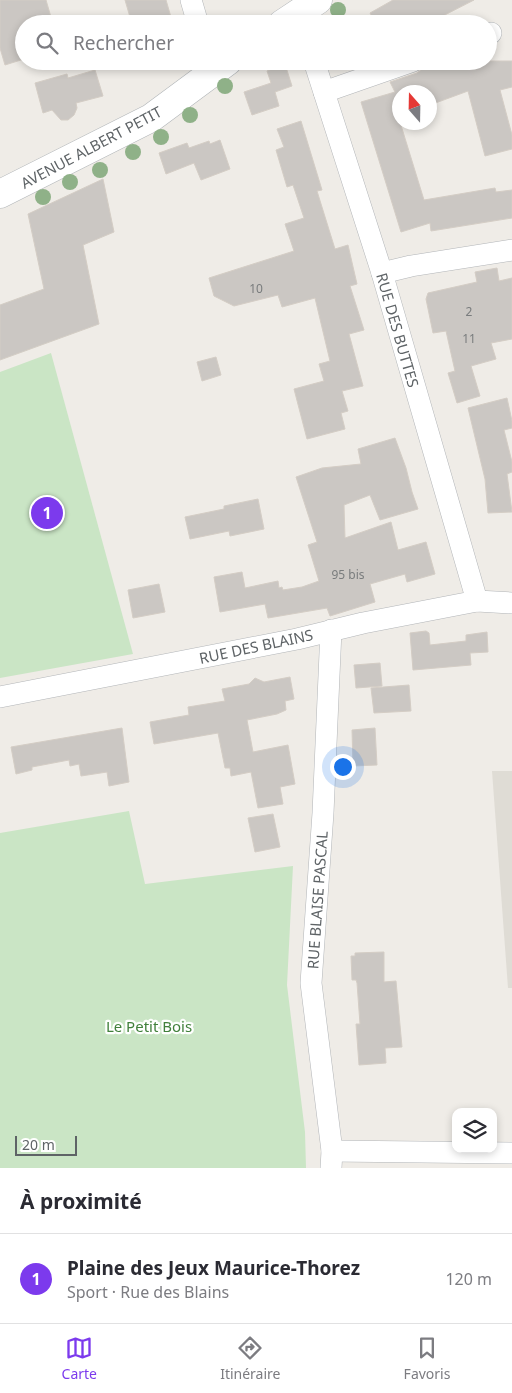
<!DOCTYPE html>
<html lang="fr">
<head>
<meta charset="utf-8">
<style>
	:root { --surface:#fff; --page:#f7f7f7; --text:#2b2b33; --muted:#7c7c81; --line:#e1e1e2; --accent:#7c3aed }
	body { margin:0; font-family:"Noto Sans",sans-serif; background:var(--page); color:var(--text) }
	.controls { position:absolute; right:15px; bottom:15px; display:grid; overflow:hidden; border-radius:10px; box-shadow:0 2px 8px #0003 }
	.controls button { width:45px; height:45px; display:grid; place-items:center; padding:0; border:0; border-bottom:1px solid var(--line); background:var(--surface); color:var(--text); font:25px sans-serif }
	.compass { position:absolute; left:392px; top:85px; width:45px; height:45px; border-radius:50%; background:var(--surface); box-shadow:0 2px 8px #0003; rotate:340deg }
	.scale { position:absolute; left:15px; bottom:12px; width:62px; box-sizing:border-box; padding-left:5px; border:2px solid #5e6366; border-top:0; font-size:14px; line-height:18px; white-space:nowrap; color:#5e6366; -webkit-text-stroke:4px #fff; paint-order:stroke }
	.you { position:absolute; left:342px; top:766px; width:18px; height:18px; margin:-12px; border:4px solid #fff; border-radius:50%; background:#1a73e8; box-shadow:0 0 0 8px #1a73e833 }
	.badge { display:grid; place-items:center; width:32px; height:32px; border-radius:50%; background:var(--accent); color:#fff; font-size:16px; font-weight:700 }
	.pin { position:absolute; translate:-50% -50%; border:2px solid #fff; box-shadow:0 1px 5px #0006 }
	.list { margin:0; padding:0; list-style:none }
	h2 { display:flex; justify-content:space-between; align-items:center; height:65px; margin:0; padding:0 20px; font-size:21px }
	h2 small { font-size:16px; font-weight:400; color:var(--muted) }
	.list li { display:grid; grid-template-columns:32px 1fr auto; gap:15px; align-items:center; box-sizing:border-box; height:90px; padding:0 20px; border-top:1px solid var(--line) }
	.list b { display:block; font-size:19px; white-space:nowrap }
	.list p { margin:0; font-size:16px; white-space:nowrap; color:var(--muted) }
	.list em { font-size:16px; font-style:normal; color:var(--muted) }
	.icon { flex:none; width:28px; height:28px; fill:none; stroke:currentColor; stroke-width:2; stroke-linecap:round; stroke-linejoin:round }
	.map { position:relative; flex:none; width:512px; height:1168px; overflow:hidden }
	.search { position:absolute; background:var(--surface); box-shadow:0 2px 8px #0003; left:15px; right:15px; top:15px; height:55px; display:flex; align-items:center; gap:12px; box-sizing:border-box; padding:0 18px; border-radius:28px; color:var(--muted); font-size:19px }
	.sheet { height:155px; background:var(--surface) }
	nav { display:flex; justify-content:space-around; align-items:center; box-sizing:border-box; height:70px; border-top:1px solid var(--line); background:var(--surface); font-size:14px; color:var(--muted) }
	nav a { display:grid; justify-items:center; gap:2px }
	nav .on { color:var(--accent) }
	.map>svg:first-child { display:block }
	.education { fill:#dfdcd5 }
	.green { fill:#cae5c5 }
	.building { fill:#cbc7c3; stroke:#d4cdc5 }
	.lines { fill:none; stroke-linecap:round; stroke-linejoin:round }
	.street-casing { stroke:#b2b5b8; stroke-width:22 }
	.secondary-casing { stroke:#b1b5b8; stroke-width:29 }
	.street { stroke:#fff; stroke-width:21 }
	.secondary { stroke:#fff; stroke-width:28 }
	.tree { fill:#8fb188 }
	.labels { text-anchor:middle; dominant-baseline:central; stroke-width:4.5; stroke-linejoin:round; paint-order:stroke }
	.number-label { font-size:12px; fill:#797c7d }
	.street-label { font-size:15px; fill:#5e6366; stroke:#fff }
	.park-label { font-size:15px; fill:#41803b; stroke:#fff }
</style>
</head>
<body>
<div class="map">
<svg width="512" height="1168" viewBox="0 0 512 1168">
	<rect width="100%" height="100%" fill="#efece7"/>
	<path class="education" d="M492,771H512V988H508Z"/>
	<g class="green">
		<path d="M51,353L133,654L0,678V372Z"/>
		<path d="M129,811L145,884L293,866L287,985L305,1132L306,1168H0V833Z"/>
	</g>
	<g class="building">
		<path d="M0,0H46L53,24H24V59L5,65L0,48Z"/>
		<path d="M125,0H166L173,24H132Z"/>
		<path d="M393,0H474L435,20L433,16L412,24H376L370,13Z"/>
		<path d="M449,61H512V87L500,90L512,135V149L485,156L468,91L430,105V92H400V116H398L400,122L424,200L495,188L496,192L512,190V218L431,231L430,223L401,232L361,102L395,92L390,82L417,73L422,69Z"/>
		<path d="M285,64L292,86L275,92L279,106L252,115L244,92L271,83L267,71Z"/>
		<path d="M95,70L103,96L76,103L77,108L74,115L68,120H61L52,110L43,113L35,83L67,74L68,78Z"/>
		<path d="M301,121L322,190L317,191L335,249L348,245L357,284L350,286L364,330L349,334L363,386L342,391L348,411L341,413L345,429L307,439L294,389L324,381L319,364L330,361L315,298L282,307L278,295L234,306L214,296L209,278L294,251L285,224L304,218L293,185L287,187L276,150L284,147L277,129Z"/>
		<path d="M220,140L230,169L201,180L194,163L166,174L159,153L187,143L189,148L209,141L210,144Z"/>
		<path d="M103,179L114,232L83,245L99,324L0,360V305L44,289L28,214Z"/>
		<path d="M497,268L499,281L512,278V339L491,343L496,359L471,366L480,396L457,403L448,373L455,371L446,331L433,333L426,299L428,293L477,282L475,272Z"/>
		<path d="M216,357L221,375L202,381L197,362Z"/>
		<path d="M507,398L512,421V428L504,430L512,462V472L507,474L512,512L488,513L485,479L468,408Z"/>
		<path d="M395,438L406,468L412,492L418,509L380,520L370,495L344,505L345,538L391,522L398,550L426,542L435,574L407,582L405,574L370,584L375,602L330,616L327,608L268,618L265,604L220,612L214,577L242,572L245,588L278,581L279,588L282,587L283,590L302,587L319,581L308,545L317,542L296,477L322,468L361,464L358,449Z"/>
		<path d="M258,499L264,529L230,536L229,531L190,539L185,517L224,509V506Z"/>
		<path d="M159,584L165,612L133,618L128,590Z"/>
		<path d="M426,631L429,633L430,645L466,641V635L487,632L488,652L470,653L471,665L413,670L410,633Z"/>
		<path d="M380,663L382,686L356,688L354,665Z"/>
		<path d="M290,677L294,699L285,701L286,710L277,714L247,720L253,752L288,745L295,784L280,787L283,804L258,808L251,772L231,776L230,768H225L218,733L154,744L150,722L189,715L188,707L225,701L222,689L249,684L255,678L264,682Z"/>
		<path d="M409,685L411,711L374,713L371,688Z"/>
		<path d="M122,728L129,782L109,786L107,772L81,776L79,764L70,766L69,760L32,767V770L16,774L11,747Z"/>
		<path d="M375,728L377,765L353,766L352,730Z"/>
		<path d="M273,814L280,847L255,852L248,818Z"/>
		<path d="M384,952V982L396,981L402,1047L385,1048L386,1063L359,1065L356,1024H360L357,983L356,980H352L351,956H355V953Z"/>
	</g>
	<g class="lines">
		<defs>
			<g id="street">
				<path d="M191,0L198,24"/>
				<path d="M488,34L491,33"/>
				<path d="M314,61L382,273L477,601"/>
				<path d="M324,92L413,61"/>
				<path d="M382,273L411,266L512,250"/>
				<path d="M331,630L323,813L311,983L332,1151L331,1168"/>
				<path d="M0,697L297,639L363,623L477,601L512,603"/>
				<path d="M332,1151L512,1153"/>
			</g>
			<g id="secondary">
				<path d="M282,24L318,0"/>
				<path d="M0,194L151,118L228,61"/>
			</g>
		</defs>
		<use href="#street" class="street-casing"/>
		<use href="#secondary" class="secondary-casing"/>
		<use href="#street" class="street"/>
		<use href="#secondary" class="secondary"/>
	</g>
	<g class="tree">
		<circle cx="338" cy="10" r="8"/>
		<circle cx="225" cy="86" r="8"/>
		<circle cx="190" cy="115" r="8"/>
		<circle cx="161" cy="137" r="8"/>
		<circle cx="133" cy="152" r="8"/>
		<circle cx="100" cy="170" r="8"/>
		<circle cx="70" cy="182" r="8"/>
		<circle cx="43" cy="197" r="8"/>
	</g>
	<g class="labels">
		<g class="number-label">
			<text x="256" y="288">10</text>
			<text x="469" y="311">2</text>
			<text x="469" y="338">11</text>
			<text x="348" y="574">95 bis</text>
		</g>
		<g class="street-label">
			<text transform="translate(91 147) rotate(-28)">AVENUE ALBERT PETIT</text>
			<text transform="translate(398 330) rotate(74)">RUE DES BUTTES</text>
			<text transform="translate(256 646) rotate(-12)">RUE DES BLAINS</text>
			<text transform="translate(317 900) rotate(-86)">RUE BLAISE PASCAL</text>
		</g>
		<g class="park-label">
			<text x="149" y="1026">Le Petit Bois</text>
		</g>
	</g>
</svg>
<div class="controls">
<button><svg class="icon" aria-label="layers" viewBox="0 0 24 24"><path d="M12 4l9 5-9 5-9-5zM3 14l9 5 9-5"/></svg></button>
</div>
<svg class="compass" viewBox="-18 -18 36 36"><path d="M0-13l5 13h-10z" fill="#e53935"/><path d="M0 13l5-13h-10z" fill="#7c7c81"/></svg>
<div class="scale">20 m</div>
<div class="you"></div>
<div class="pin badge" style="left:47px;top:513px">1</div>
<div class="search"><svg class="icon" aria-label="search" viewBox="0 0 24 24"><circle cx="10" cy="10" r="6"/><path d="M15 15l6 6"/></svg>Rechercher</div>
</div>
<section class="sheet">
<h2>À proximité<small></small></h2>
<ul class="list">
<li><span class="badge">1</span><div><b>Plaine des Jeux Maurice-Thorez</b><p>Sport · Rue des Blains</p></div><em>120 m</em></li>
</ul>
</section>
<nav>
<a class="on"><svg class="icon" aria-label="map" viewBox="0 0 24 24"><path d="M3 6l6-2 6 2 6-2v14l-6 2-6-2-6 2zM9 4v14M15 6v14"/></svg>Carte</a>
<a><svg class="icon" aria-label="directions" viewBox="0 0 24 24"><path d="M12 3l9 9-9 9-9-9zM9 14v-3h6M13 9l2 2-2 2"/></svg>Itinéraire</a>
<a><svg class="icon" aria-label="saved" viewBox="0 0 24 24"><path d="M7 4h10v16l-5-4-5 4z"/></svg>Favoris</a>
</nav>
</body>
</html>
